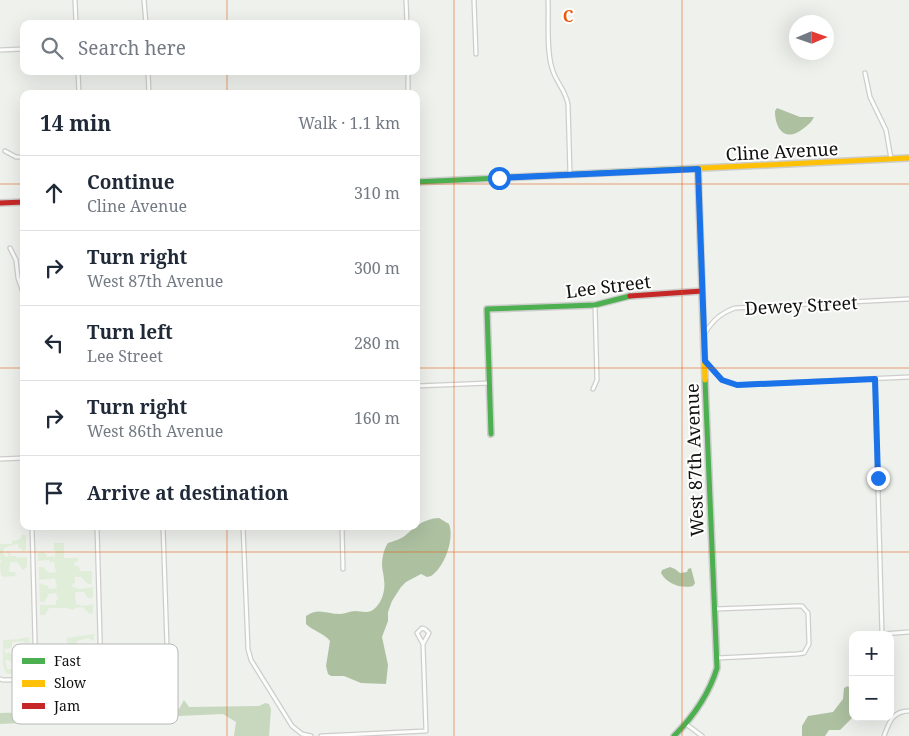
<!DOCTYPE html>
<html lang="en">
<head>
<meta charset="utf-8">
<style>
	:root { --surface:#fff; --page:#f6f6f7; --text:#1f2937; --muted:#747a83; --line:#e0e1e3 }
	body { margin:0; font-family:"Noto Serif",serif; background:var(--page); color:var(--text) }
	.controls { position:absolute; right:15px; bottom:15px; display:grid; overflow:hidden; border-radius:10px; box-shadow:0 5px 20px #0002 }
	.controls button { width:45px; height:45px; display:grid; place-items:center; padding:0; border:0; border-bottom:1px solid var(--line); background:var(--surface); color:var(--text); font:25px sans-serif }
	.compass { position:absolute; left:789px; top:15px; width:45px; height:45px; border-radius:50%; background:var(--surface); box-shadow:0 5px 20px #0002; rotate:88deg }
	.stop { position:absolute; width:15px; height:15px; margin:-11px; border:4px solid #1a73e8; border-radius:50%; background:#fff }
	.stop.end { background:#1a73e8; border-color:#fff; box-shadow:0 1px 5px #0008 }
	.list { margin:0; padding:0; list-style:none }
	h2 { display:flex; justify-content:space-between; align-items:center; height:65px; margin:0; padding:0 20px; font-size:21px }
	h2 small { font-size:16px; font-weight:400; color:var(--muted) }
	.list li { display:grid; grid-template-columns:32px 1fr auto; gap:15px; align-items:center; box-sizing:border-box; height:75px; padding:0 20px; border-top:1px solid var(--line) }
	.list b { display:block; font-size:19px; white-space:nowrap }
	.list p { margin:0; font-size:16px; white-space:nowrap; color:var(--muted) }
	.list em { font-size:16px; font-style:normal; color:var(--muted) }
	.icon { flex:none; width:28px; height:28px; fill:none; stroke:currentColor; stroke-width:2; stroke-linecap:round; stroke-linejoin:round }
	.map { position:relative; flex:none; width:909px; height:736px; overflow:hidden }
	.search { position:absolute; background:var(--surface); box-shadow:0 5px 20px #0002; left:20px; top:20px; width:400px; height:55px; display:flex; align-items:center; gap:12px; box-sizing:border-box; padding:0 18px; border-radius:10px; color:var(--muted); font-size:19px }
	.panel { position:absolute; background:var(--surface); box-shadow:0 5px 20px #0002; left:20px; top:90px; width:400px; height:440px; border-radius:10px }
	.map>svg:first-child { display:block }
	.green { fill:#e0edd8 }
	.forest { fill:#c8d8be }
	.water { fill:#adc1a1 }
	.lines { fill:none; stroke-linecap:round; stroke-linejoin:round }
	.street-casing { stroke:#cdcecc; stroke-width:5.5 }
	.fast-casing { stroke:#cdcecc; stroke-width:8 }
	.slow-casing { stroke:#cdcecc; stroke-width:8 }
	.jam-casing { stroke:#cdcecc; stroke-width:8 }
	.street { stroke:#fdfdfc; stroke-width:3 }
	.fast { stroke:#4caf50; stroke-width:5 }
	.slow { stroke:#ffc107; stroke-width:5 }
	.jam { stroke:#c62828; stroke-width:5 }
	.route { stroke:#1a73e8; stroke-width:6 }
	.grid { fill:none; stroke:#e8590c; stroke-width:1; stroke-opacity:0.55 }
	.labels { text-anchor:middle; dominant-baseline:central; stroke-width:4; stroke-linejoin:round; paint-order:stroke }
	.street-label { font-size:18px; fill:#10110f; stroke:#fff }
	.key { fill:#fff; stroke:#b7b8b7; stroke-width:1 }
	.key-label { font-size:14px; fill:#10110f }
	.grid-label { font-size:16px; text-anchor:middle; font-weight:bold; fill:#e8590c; stroke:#fff; stroke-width:4; stroke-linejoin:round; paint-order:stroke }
</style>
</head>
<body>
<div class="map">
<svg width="909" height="736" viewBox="0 0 909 736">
	<rect width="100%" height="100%" fill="#eff1ed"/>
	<g class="green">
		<path d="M22,535H26V550L22,552L23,549L18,548L19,545L17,544L4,548L3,554L6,557L9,556L7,549L11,556H16L17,558L27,557V567L23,570L17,562H10L9,572H15L16,576L3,577L1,575L0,563L2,561L0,560V544H12V541L20,539Z"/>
		<path d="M54,543H64V558H78V562H75L74,565L79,567L80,571H92V583L91,584H88L81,577H75V583L72,584L73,587L80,589L93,587V598H88L84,592H75L76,604L83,606L93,604V613L89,614L83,607L75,608L74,610L66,608H49L45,615H40V605H56V600H58L56,593L49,594L44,602H40L39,583L48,586L49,589L57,588L55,578L39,580V567H43L49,573L56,572L54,562H50L49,560L38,561V553L42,552L46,554L47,557L53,556L54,559L56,551H54Z"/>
		<path d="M94,634V641L88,638L77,641L76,647L74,649V652H85V649L90,645L94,646L95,661H91L86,653L80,654L79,659L80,660H77L78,666H95V672L69,673L68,655L65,654L68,652L67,638Z"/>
		<path d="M29,637V643H25L24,641L12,642V648L4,649L6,654L10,652V654H13V652H19L20,649L29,646L30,656L19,655V657L13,658V662L8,660H5L7,669H21V666L25,664V662H30V674H7L3,665V640L21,639V638Z"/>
	</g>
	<path class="forest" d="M184,700L189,707L259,706L265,703L269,704L271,709L269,736H234L236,722L223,714L0,724V713C26,712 52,714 78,713L79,711L107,712L112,710L174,711L179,709Z"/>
	<g class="water">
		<path d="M777,108L800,117H814C811,123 809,124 804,128C786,143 775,130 775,111Z"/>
		<path d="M439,518L449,524C455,539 444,568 431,576L427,577L421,574L406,582L401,587L392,601L388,612V621L382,637L388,665L386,684L361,683L344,676H331L328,674L326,666L330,641C324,633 313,631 306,624V616C318,607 327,614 340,614C345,614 350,611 355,611C360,611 366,613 371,611C381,606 386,591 384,580C384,575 382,570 382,565C382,557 384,549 388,543C394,541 402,539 407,534C417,525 424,519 439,518Z"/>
		<path d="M670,567L675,569L680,573L687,572L688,569L691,568L695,583L693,586C681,589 667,584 661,573L662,570Z"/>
		<path d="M848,686L853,692V717L840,730H829L825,736H802V726L808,716L833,712L843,699L844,688Z"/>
	</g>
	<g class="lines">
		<defs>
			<g id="street">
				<path d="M75,0L76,24"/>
				<path d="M144,0L146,24"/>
				<path d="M406,0L407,24"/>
				<path d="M474,0L476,54"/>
				<path d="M548,0C549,19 546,50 552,68C555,81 565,89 568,104L570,174"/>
				<path d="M0,50L24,49"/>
				<path d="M78,71L79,94"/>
				<path d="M148,71L149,94"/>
				<path d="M408,71V94"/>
				<path d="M865,73L870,97L886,130L891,159"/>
				<path d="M5,151L16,157H24"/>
				<path d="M10,248L16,260L18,278L24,295"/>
				<path d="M705,333C713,320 721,313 735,308L909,299"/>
				<path d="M705,361L722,380L737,385L909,377"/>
				<path d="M875,379L882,634L909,632"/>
				<path d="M416,386L490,383"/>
				<path d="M593,389L597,380L595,305"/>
				<path d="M0,459L24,458"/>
				<path d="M32,526L36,679"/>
				<path d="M97,526L102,711"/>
				<path d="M243,526L248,649L251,660L292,726L302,734L311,736"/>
				<path d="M342,526L343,569"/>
				<path d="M714,609L795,606H802L808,613L809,644L804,653L797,654L717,658"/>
				<path d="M0,679L3,680L168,676L163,526"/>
				<path d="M686,724L702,736"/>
				<path d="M321,736L426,731L423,644L429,633L425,629L422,628L417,633L423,644"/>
				<path d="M884,736C889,723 892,711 909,711"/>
			</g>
			<g id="fast">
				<path d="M416,182L683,169"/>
				<path d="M491,434L487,309L595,305L630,296"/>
				<path d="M674,736C693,717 709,694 717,668L705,380"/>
			</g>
			<g id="slow">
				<path d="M683,169L909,158"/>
				<path d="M698,169L705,380"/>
			</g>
			<g id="jam">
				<path d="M0,203L24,202"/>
				<path d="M630,296L702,291"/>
			</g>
		</defs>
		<use href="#street" class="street-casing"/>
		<use href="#fast" class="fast-casing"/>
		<use href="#slow" class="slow-casing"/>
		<use href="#jam" class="jam-casing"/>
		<use href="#street" class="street"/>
		<use href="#fast" class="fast"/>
		<use href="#slow" class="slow"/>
		<use href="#jam" class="jam"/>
	</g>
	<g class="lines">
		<path class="route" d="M499,178L698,169L705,361L722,380L737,385L875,379L878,478"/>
	</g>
	<path class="grid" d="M227,0V24M454,0V736M682,0V736M227,71V94M0,184H24M416,184H909M0,368H24M416,368H909M227,526V736M0,552H909"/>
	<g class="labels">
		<g class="street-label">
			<text transform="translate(782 151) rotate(-3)">Cline Avenue</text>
			<text transform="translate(608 286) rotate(-7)">Lee Street</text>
			<text transform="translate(801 305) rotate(-3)">Dewey Street</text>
			<text transform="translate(694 460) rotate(-92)">West 87th Avenue</text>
		</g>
	</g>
	<rect x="12" y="644" width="166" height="80" rx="8" class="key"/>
	<rect x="22" y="658" width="23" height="6" fill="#4caf50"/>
	<rect x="22" y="680" width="23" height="7" fill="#ffc107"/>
	<rect x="22" y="703" width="23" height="6" fill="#c62828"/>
	<g class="key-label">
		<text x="54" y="666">Fast</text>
		<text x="54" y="688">Slow</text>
		<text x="54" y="711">Jam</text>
	</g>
	<g class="grid-label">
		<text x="568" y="22">C</text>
	</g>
</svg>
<div class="controls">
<button>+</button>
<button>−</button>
</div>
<svg class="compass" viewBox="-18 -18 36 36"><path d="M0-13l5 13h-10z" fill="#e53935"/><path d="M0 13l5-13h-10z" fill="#747a83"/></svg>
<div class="stop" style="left:499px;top:178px"></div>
<div class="stop end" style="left:878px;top:478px"></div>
<div class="search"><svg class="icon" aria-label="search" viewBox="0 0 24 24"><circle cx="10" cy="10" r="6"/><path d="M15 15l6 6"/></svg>Search here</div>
<section class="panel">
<h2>14 min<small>Walk · 1.1 km</small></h2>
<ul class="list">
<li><svg class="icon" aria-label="ahead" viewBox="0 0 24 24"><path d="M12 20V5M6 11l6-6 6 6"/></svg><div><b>Continue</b><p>Cline Avenue</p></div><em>310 m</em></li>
<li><svg class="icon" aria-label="right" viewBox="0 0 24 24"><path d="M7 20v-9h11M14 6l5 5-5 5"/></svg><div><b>Turn right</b><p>West 87th Avenue</p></div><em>300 m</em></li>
<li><svg class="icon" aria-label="left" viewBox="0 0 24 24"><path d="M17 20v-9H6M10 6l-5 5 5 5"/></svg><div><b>Turn left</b><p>Lee Street</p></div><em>280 m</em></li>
<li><svg class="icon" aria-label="right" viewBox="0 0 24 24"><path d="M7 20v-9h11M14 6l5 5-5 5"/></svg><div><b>Turn right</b><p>West 86th Avenue</p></div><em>160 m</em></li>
<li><svg class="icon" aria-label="arrive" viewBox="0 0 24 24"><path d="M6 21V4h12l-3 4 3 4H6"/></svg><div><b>Arrive at destination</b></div></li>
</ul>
</section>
</div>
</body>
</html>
